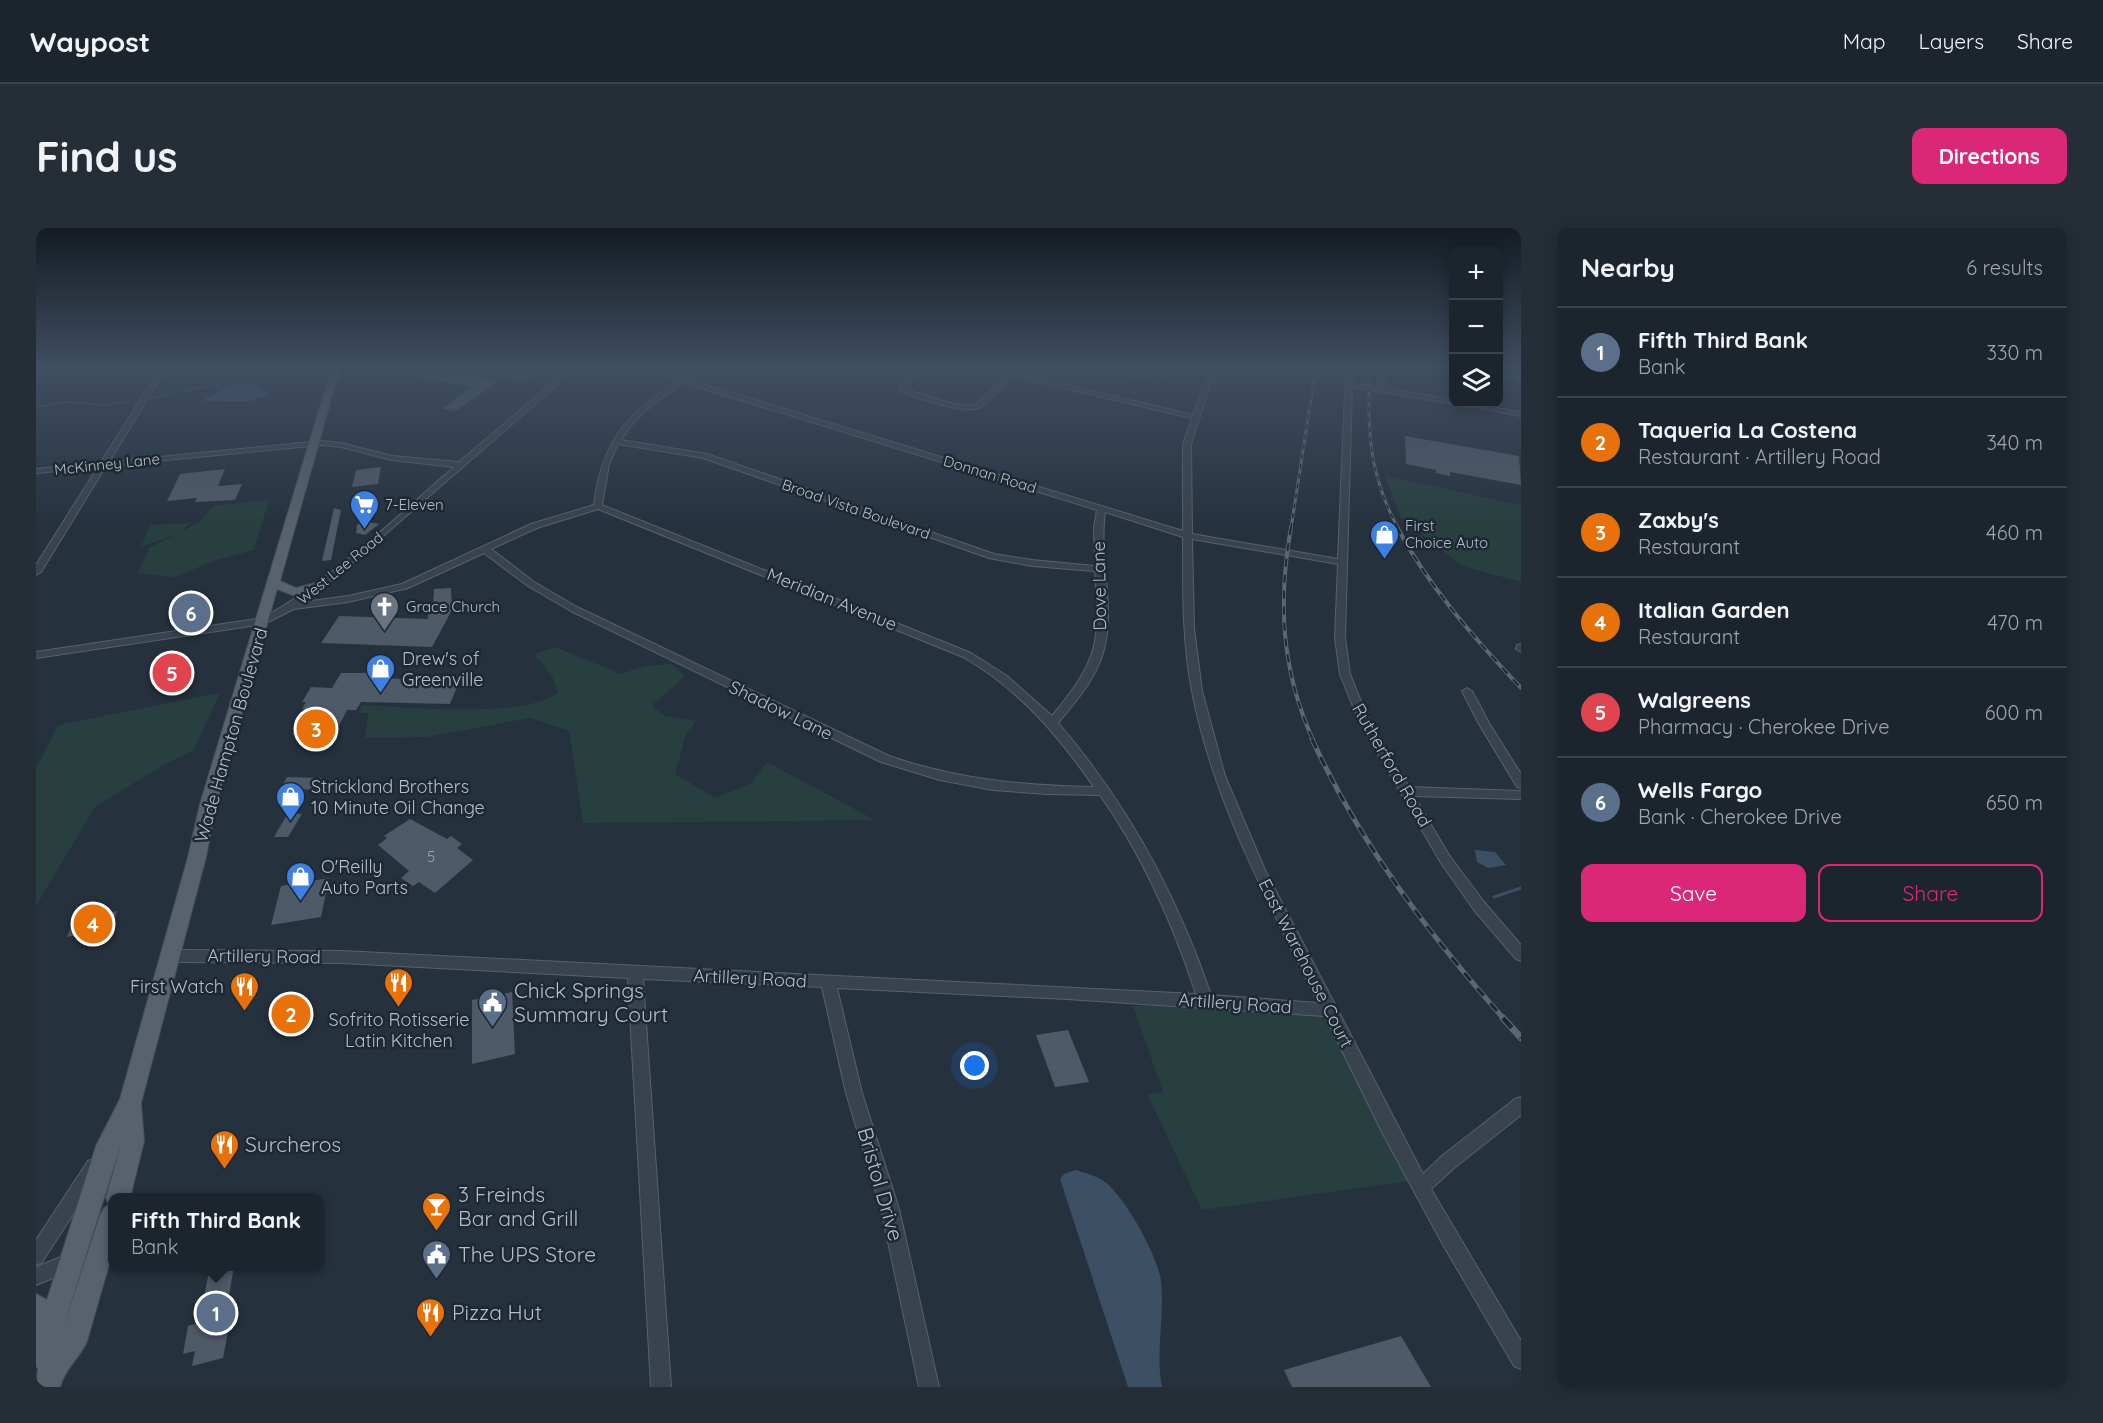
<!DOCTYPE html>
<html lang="en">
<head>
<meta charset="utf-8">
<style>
	:root { --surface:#1c252e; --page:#252d36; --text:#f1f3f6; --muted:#a0a5aa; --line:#3a424a; --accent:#db2777 }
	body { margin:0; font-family:Quicksand,sans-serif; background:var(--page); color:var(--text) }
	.controls { position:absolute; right:18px; top:18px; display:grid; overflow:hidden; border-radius:12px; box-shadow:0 3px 15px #0003 }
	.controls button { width:54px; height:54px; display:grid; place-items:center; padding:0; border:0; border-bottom:2px solid var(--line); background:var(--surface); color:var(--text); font:30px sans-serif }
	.you { position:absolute; left:939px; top:838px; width:21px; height:21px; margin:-15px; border:4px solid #fff; border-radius:50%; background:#1a73e8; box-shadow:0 0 0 9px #1a73e833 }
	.badge { display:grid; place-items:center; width:39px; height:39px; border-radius:50%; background:var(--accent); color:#fff; font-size:20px; font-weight:700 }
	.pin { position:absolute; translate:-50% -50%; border:3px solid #fff; box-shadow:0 2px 6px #0006 }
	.popup { position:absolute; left:72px; top:965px; width:216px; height:78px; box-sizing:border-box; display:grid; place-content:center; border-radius:12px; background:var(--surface); filter:drop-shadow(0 2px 4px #0005); font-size:20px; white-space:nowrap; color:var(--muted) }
	.popup b { font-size:22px; color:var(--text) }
	.popup::after { content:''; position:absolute; left:50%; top:100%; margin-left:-12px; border:12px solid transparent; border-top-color:var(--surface) }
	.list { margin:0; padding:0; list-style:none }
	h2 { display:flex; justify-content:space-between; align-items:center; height:78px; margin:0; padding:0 24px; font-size:26px }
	h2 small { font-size:20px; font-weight:400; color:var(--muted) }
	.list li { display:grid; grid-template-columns:39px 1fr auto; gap:18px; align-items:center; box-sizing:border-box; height:90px; padding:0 24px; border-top:2px solid var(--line) }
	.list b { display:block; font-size:22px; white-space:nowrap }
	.list p { margin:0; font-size:20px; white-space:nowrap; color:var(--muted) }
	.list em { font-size:20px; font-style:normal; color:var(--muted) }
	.actions { display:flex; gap:12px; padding:18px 24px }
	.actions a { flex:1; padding:14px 0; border:2px solid var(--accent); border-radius:12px; text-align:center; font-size:21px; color:var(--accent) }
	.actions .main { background:var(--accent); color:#fff }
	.icon { flex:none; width:33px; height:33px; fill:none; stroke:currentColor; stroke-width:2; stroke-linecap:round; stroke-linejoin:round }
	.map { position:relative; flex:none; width:1485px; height:1159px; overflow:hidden; border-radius:12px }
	header { display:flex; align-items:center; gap:36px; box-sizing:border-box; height:84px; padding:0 30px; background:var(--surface); border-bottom:2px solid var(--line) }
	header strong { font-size:28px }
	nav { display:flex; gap:33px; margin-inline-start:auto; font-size:21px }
	.intro { display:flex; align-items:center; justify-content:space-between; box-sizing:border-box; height:144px; padding:0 36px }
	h1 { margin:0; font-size:42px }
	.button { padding:15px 27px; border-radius:12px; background:var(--accent); color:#fff; font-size:21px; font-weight:700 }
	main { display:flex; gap:36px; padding:0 36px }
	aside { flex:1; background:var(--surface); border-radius:12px; box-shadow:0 3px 15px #0003 }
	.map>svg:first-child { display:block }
	.green { fill:#283f3f }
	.water { fill:#3c4f65 }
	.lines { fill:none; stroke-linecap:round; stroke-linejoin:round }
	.stream-far1 { stroke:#3c4f65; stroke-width:1.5 }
	.stream { stroke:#3c4f65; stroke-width:3 }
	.building { fill:#4f5a68 }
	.minor-casing { stroke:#57616b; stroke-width:2 }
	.major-casing { stroke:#424c56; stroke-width:2 }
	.minor { fill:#39434d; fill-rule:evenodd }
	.major { fill:#57626d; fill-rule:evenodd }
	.rail-far3-casing { stroke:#5b6774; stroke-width:3 }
	.rail-far2-casing { stroke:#5b6774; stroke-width:4 }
	.rail-far1-casing { stroke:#5b6774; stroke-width:5 }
	.rail-casing { stroke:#5b6774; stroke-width:7 }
	.rail-far3 { stroke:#1e2832; stroke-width:1.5; stroke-dasharray:5; stroke-linecap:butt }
	.rail-far2 { stroke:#1e2832; stroke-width:2; stroke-dasharray:8; stroke-linecap:butt }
	.rail-far1 { stroke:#1e2832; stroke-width:3; stroke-dasharray:10; stroke-linecap:butt }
	.rail { stroke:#1e2832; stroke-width:4.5; stroke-dasharray:13; stroke-linecap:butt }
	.labels { text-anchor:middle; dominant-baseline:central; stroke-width:5; stroke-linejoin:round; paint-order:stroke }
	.far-street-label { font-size:15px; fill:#b5bec8; stroke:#1e2832 }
	.far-poi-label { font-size:15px; fill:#b5bec8; stroke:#1e2832; text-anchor:start }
	.number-label { font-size:15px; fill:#9ca5b0 }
	.street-label { font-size:18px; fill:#b5bec8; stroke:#1e2832 }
	.poi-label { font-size:18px; fill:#b5bec8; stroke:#1e2832; text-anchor:start }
	.near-poi-label { font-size:21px; fill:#b5bec8; stroke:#1e2832; text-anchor:start }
	.near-street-label { font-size:21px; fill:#b5bec8; stroke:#1e2832 }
</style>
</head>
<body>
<header>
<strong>Waypost</strong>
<nav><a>Map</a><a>Layers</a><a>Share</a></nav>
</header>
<div class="intro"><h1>Find us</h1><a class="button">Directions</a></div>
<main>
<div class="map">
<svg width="1485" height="1159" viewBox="0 0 1485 1159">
	<rect width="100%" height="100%" fill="#25313d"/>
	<g class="green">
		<path d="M1079,139H1119L1129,145L1128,152L1119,155L1076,145Z"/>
		<path d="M1349,248L1485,277V354L1426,338L1365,290Z"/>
		<path d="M233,272L218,322L177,333L139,349L102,345L113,320L165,293L177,278Z"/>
		<path d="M154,295L143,305L105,319L114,297Z"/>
		<path d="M519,419L585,446L609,438L635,436L649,447C638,462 626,465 616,478L629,488L660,493L650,506L639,546L679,570L715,555L731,534L839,592L547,595L533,503L494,490L391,509L329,510L332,485H322L326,477C373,479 486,491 522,465L517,450L498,426Z"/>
		<path d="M184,465L157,523L129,536L59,579L0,678V542L22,497Z"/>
		<path d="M1277,775L1307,819L1374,953L1166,982L1111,866L1127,864L1097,778Z"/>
	</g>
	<g class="water">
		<path d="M202,154L218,157L234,167L209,174L169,173V171Z"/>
		<path d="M1439,622L1459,624L1470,637L1452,640L1441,634Z"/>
		<path d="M1039,942C1050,945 1059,947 1069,954C1089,969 1122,1028 1125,1053C1129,1089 1119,1124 1126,1159H1092L1024,951L1028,946Z"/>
	</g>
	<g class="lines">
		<g class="stream-far1">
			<path d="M144,164L180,157L191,159"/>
			<path d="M115,170L135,166"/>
			<path d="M0,179L29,174L69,177L89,174"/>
		</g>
		<path class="stream" d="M1458,669L1485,660"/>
	</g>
	<g class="building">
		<path d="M390,142L410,144L464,152L420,183L407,181L436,158L379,150Z"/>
		<path d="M470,142L498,146L488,154L459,149Z"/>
		<path d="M1369,208L1483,228L1485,257L1414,244V248L1400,245V242L1370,236Z"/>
		<path d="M345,239L342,256L316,259L320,242Z"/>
		<path d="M189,241L182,258L206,256L199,272L159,274L161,270L131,273L144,246Z"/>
		<path d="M298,280L305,282L295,332L286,333Z"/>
		<path d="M327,293L343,296L329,307L320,305L321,297Z"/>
		<path d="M415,360L416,382L396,419L285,415L303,388L392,391V380L397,379L398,361Z"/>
		<path d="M305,445H336L333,450L424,452L414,476L325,474L320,482H311L298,507H256L271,481H266L270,474H266L275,459L296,460Z"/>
		<path d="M251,549L286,550L280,562L245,560Z"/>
		<path d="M252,585L266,586L252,609H238Z"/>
		<path d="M374,591L411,611L415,608L426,616L421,620L437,632L399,665L383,654L377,658L365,650L373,643L342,617L351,610L348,608Z"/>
		<path d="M293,650L285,689L235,697L245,658Z"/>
		<path d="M81,683L75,701L31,709L38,691Z"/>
		<path d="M476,764L479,826L436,836V772Z"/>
		<path d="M1032,802L1053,854L1019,859L1000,807Z"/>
		<path d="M174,1038H198L192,1074L198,1073L187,1130L156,1138L159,1123L147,1126L152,1098L163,1095Z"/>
		<path d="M1365,1108L1395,1159H1256L1248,1142Z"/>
	</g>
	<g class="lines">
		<defs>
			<g id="minor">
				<path d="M6,139H12L0,152V146Z"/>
				<path d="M125,139H131L73,234L285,213L305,215L356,228L423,234L535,139H542L301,348L268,374L312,368L366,356L495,296L558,277C565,215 591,184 643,153L603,139H613L651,151L1147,303V216L1156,190L976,148C966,158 956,171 945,179C932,187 876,170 863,162C865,151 885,139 896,139L870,158V161C886,166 925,182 941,176L970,147L943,139H955L1157,187L1174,139H1180L1155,216L1156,306L1302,331L1310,139H1316V155L1343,159V139H1349V160L1418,172V176H1420H1418L1316,159L1309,410L1314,446L1332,491L1373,559L1485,563V571L1378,568L1413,627L1448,674L1485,717V733L1480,731L1438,682L1405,635L1322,491L1304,446L1299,410L1302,336L1156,311L1158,400L1166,463L1189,548L1229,642L1387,946L1406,928L1479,871L1485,869V887L1418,940L1395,961L1485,1113V1141L1478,1138L1406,1015L1347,906L1289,788L1031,771L801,760L826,865L863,981L903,1159H883L845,981L810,865L786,759L607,751L635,1159H615L592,750L306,735L134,734L129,732L127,728L129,724L134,722L306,723L1160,766C1137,696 1107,628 1064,567L1011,566L957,562L904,552L845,534L535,383L492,358L448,325L372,360L312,374L258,381L228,396L0,430V424L226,390C294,354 359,290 418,239L356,232L305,219L285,217L70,238L5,344L0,347V337L62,239L0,245V241L65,234ZM649,155L1061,282L1058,299L1059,338L996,332L958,326L671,226L585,212C600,186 624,170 649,155ZM582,216L667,230L953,330L996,338L1059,343C1065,416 1062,432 1016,488L971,448L935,425L566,277L573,236ZM562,281L927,429C983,461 1022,507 1058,559C987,558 920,551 853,528L541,379L498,354L455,321L501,300ZM1069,284L1147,309C1147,360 1146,412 1156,463C1177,574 1233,674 1282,775L1175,767C1141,667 1091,575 1022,495C1038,476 1056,455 1065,431C1082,385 1062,332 1069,284Z"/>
				<path d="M800,139H808L803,142Z"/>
				<path d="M1414,139H1418V141L1415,140Z"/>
				<path d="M1462,144L1485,148V152L1462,148Z"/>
				<path d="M1424,176H1436L1485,184V188Z"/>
				<path d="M1485,416V424L1480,421L1481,417Z"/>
				<path d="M1431,460L1436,463L1453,495L1485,546V560L1481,559L1443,496L1426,463Z"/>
				<path d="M58,931L64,933L66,939L64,945L6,1034L0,1037V1012L52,933Z"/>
				<path d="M35,1025L41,1028L44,1034L41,1040L0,1057V1039Z"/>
			</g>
			<path id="major" d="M296,139H304L244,353L260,360L283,354L289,358L259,368L241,361L180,576L170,629L105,875L108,913L94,970H76V1026L51,1113C44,1130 29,1140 24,1159H0L2,1141L0,1138V1066L11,1072L60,918L84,871L152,629L164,576ZM86,913L70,970L73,977L68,980L64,988L24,1109Z"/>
		</defs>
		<use href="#minor" class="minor-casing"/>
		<use href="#major" class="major-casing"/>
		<use href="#minor" class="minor"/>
		<use href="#major" class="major"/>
		<defs>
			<g id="rail-far3">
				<path d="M1334,139C1331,200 1332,245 1362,300"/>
				<path d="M1255,300L1280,139"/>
			</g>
			<g id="rail-far2">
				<path d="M1255,299C1242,374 1245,441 1277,512"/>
				<path d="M1361,299C1393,359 1438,410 1485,460"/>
			</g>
			<path id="rail-far1" d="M1276,511C1324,616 1392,705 1468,791"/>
			<path id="rail" d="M1467,790L1485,810"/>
		</defs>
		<use href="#rail-far3" class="rail-far3-casing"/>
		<use href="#rail-far2" class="rail-far2-casing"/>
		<use href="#rail-far1" class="rail-far1-casing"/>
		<use href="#rail" class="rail-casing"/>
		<use href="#rail-far3" class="rail-far3"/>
		<use href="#rail-far2" class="rail-far2"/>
		<use href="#rail-far1" class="rail-far1"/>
		<use href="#rail" class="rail"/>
	</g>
	<linearGradient id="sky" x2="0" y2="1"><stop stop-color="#141b22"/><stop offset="0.46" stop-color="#404e62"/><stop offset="1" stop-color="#404e62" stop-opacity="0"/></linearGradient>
	<rect width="1485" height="301" fill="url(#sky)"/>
	<defs>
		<symbol id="supermarket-pin" viewBox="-11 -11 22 30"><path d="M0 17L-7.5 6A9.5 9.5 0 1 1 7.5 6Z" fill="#3f7fe0" stroke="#1e2832"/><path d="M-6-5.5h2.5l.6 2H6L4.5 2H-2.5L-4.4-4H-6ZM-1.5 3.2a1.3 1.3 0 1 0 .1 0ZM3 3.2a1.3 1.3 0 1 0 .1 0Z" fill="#fff"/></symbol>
		<symbol id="shop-pin" viewBox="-11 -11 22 30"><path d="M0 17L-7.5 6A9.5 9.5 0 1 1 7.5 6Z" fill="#3f7fe0" stroke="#1e2832"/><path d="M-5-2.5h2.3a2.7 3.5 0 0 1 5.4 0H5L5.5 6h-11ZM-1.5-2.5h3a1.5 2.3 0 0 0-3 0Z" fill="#fff"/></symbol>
		<symbol id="church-pin" viewBox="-11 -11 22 30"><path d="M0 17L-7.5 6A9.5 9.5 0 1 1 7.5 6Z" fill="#6b7280" stroke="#1e2832"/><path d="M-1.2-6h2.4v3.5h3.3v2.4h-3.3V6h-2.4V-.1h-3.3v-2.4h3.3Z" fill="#fff"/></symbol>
		<symbol id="restaurant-pin" viewBox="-11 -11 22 30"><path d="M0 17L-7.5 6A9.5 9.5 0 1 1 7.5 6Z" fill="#e8710a" stroke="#1e2832"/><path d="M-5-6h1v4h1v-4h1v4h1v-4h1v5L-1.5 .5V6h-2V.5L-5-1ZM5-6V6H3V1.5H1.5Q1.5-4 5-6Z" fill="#fff"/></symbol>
		<symbol id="civic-pin" viewBox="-11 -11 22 30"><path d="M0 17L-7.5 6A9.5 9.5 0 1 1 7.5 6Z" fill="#5c6f8a" stroke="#1e2832"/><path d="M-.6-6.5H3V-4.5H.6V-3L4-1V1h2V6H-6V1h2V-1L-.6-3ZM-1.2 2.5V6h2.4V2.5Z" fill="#fff"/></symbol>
		<symbol id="bar-pin" viewBox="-11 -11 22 30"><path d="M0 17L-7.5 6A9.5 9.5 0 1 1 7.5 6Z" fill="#e8710a" stroke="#1e2832"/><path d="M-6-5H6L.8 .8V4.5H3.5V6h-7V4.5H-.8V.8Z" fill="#fff"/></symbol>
	</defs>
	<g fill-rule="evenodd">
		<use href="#supermarket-pin" x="312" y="260" width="33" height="45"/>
		<use href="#shop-pin" x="1332" y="290" width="33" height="45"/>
		<use href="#church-pin" x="332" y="362" width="33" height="45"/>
		<use href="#shop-pin" x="328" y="424" width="33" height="45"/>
		<use href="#shop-pin" x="238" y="552" width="33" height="45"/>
		<use href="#shop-pin" x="248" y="632" width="33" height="45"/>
		<use href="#restaurant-pin" x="346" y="738" width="33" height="45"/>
		<use href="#restaurant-pin" x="192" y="742" width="33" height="45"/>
		<use href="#civic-pin" x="440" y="758" width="33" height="45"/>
		<use href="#restaurant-pin" x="172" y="900" width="33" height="45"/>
		<use href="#bar-pin" x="384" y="962" width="33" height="45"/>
		<use href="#civic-pin" x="384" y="1010" width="33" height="45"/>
		<use href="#restaurant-pin" x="378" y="1068" width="33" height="45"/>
	</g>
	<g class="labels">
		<g class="far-street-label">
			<text transform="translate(71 236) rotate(-6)">McKinney Lane</text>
			<text transform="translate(954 246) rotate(17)">Donnan Road</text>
			<text transform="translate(820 281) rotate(19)">Broad Vista Boulevard</text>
			<text transform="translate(304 340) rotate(-39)">West Lee Road</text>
		</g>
		<g class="far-poi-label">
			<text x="349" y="276">7-Eleven</text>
			<text x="1369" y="297">First<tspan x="1369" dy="17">Choice Auto</tspan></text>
			<text x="370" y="378">Grace Church</text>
		</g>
		<g class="number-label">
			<text x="395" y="628">5</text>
		</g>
		<g class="street-label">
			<text transform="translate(1063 358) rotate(-91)">Dove Lane</text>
			<text transform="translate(796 371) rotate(22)">Meridian Avenue</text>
			<text transform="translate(745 482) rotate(26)">Shadow Lane</text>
			<text transform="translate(195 507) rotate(-74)">Wade Hampton Boulevard</text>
			<text transform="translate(1356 537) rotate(60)">Rutherford Road</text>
			<text transform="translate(228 728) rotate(1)">Artillery Road</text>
			<text transform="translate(1270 735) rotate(63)">East Warehouse Court</text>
			<text transform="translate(714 750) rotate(3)">Artillery Road</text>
			<text transform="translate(1199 775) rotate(4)">Artillery Road</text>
		</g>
		<g class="poi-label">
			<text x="366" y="430">Drew's of<tspan x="366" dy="21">Greenville</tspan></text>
			<text x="275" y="558">Strickland Brothers<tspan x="275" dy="21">10 Minute Oil Change</tspan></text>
			<text x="285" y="638">O'Reilly<tspan x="285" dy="21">Auto Parts</tspan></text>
			<text x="188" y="758" text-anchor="end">First Watch</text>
			<text x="363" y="791" text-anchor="middle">Sofrito Rotisserie<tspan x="363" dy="21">Latin Kitchen</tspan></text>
		</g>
		<g class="near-poi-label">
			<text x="478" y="762">Chick Springs<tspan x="478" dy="24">Summary Court</tspan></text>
			<text x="209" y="916">Surcheros</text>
			<text x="422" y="966">3 Freinds<tspan x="422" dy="24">Bar and Grill</tspan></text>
			<text x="422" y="1026">The UPS Store</text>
			<text x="416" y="1084">Pizza Hut</text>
		</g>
		<g class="near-street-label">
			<text transform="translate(845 956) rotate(74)">Bristol Drive</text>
		</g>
	</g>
</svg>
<div class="controls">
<button>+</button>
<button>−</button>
<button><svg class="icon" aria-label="layers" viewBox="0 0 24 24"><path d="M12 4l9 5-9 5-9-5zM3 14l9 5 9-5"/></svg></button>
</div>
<div class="you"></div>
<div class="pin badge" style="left:180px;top:1085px;background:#5c6f8a">1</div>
<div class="popup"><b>Fifth Third Bank</b>Bank</div>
<div class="pin badge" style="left:255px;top:786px;background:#e8710a">2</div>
<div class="pin badge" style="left:280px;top:501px;background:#e8710a">3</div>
<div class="pin badge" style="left:57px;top:696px;background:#e8710a">4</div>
<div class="pin badge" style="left:136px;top:445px;background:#e0444e">5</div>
<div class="pin badge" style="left:155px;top:385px;background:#5c6f8a">6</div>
</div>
<aside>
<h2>Nearby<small>6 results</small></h2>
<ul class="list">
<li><span class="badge" style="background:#5c6f8a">1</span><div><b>Fifth Third Bank</b><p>Bank</p></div><em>330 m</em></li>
<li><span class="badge" style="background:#e8710a">2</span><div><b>Taqueria La Costena</b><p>Restaurant · Artillery Road</p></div><em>340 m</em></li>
<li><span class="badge" style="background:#e8710a">3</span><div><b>Zaxby's</b><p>Restaurant</p></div><em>460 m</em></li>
<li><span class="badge" style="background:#e8710a">4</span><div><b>Italian Garden</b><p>Restaurant</p></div><em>470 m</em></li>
<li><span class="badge" style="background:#e0444e">5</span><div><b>Walgreens</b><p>Pharmacy · Cherokee Drive</p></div><em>600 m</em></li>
<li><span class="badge" style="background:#5c6f8a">6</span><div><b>Wells Fargo</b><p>Bank · Cherokee Drive</p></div><em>650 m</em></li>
</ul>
<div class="actions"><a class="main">Save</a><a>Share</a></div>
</aside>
</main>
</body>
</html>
